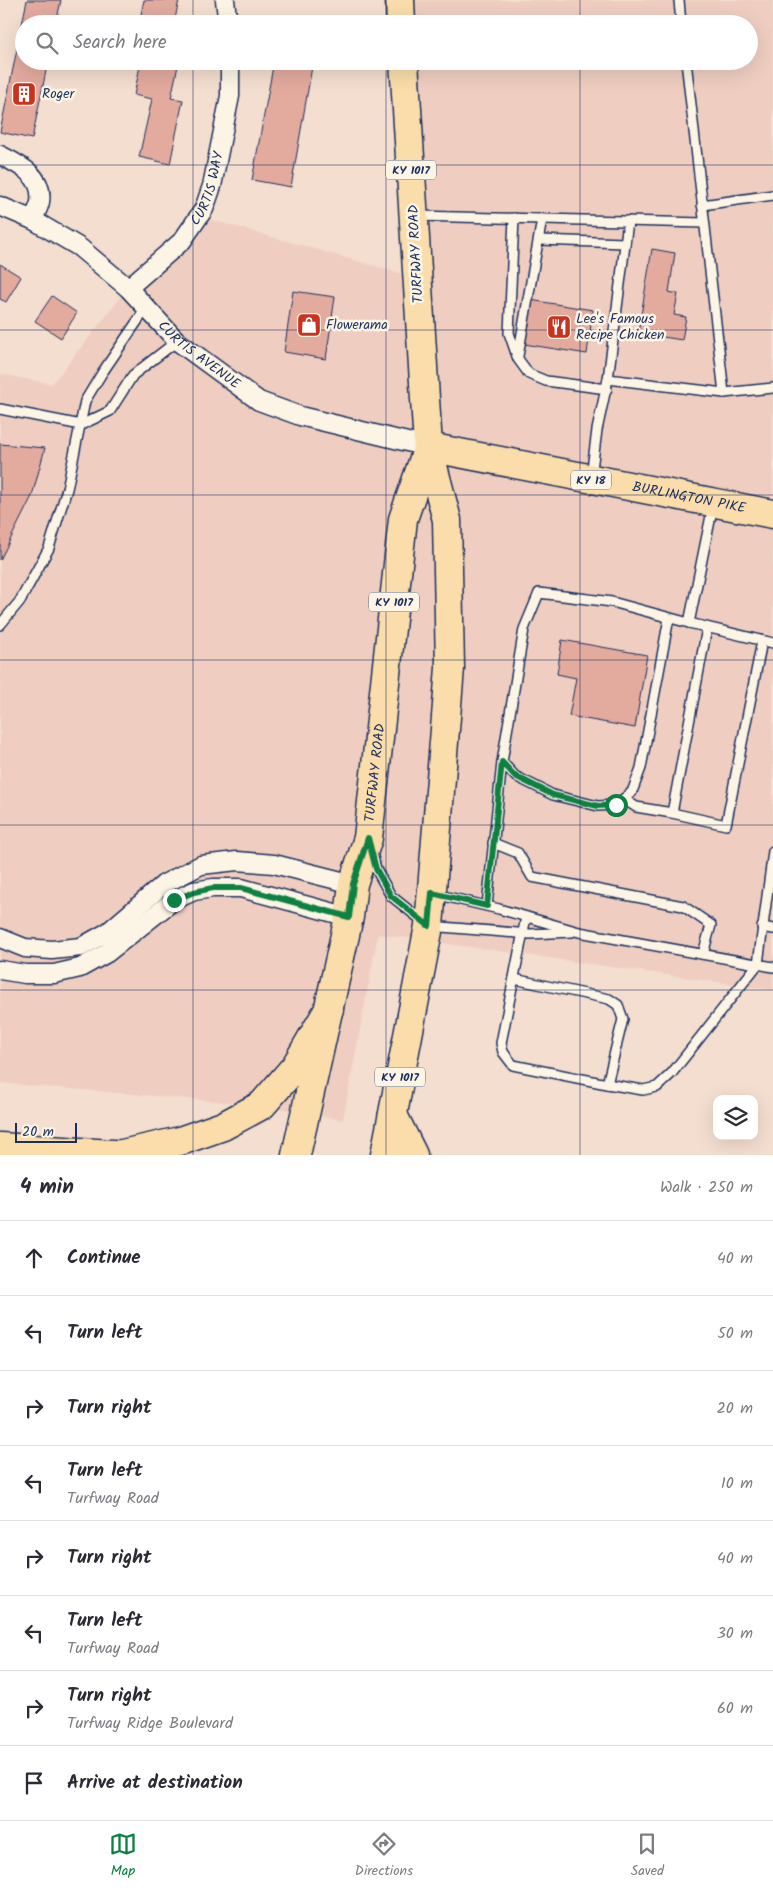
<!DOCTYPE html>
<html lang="en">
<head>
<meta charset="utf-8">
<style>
	:root { --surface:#fff; --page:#f7f7f7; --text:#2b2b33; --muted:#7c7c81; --line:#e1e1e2; --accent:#0b8043 }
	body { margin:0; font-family:Kalam,sans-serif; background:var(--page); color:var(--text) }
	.controls { position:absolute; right:15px; bottom:15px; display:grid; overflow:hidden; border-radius:10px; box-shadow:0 5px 20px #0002 }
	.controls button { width:45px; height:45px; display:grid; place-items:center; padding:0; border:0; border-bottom:1px solid var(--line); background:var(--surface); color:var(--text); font:25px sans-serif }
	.scale { position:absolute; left:15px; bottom:12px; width:62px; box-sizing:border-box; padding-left:5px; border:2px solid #1b2f5e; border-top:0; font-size:14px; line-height:18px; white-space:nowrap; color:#1b2f5e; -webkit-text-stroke:4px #fcf5e5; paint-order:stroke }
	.stop { position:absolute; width:15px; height:15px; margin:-11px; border:4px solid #0b8043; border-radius:50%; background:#fff }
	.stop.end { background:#0b8043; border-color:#fff; box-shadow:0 1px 5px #0008 }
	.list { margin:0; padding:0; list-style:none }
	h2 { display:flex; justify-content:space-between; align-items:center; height:65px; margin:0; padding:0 20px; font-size:21px }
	h2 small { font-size:16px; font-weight:400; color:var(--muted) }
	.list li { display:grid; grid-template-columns:32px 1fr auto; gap:15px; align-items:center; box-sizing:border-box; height:75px; padding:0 20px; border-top:1px solid var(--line) }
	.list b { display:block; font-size:19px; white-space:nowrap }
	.list p { margin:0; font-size:16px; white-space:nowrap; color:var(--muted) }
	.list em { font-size:16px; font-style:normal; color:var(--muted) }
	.icon { flex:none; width:28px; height:28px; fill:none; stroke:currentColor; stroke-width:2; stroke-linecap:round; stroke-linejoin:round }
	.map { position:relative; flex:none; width:773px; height:1155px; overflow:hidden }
	.search { position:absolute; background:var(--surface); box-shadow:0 5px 20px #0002; left:15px; right:15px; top:15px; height:55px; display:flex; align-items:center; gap:12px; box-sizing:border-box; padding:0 18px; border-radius:28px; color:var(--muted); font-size:19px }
	.sheet { height:665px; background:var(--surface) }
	nav { display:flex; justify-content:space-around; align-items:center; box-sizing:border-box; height:70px; border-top:1px solid var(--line); background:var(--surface); font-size:14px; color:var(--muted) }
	nav a { display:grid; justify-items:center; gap:2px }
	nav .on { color:var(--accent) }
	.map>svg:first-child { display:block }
	.built { fill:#efcec1 }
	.building { fill:#e3aa9e; stroke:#1b2f5e }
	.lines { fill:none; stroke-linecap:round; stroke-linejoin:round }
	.service-casing { stroke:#1b2f5e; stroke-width:12 }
	.minor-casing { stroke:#1b2f5e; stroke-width:21 }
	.primary-casing { stroke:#1b2f5e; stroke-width:31 }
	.motorway-casing { stroke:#1b2f5e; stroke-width:31 }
	.service { stroke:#fcf5e5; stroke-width:9 }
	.minor { stroke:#fcf5e5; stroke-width:18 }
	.primary { stroke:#faddab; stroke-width:28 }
	.motorway { stroke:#faddab; stroke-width:28 }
	.route { stroke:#0b8043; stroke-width:6 }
	.grid { fill:none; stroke:#1b2f5e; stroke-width:1; stroke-opacity:0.55 }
	.labels { text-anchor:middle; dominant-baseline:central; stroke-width:5; stroke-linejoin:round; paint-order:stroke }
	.shield { fill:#fcf5e5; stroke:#5e6a86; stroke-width:1 }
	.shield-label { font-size:12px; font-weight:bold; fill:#1b2f5e }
	.poi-label { font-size:14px; fill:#1b2f5e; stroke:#fcf5e5; text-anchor:start }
	.street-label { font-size:14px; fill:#1b2f5e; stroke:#fcf5e5 }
</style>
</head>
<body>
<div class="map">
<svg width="773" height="1155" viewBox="0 0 773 1155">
	<rect width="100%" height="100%" fill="#f4ded0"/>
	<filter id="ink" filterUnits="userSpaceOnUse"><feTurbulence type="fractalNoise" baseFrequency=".02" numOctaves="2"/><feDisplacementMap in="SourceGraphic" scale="10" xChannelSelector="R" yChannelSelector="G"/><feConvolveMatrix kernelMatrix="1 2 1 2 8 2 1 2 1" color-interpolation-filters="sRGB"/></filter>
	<g filter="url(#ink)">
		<path class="built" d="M400,0H773V990L378,934L343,1120L262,1105L0,1083V374L52,384L128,288L198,216L417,278L404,61H749V24H401Z"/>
		<g class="building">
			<path d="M27,0H61L56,24H24V61H48L32,139L0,132Z"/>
			<path d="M144,0H179L174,24H139Z"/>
			<path d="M141,61H179L171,98L183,100L170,164L139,157L152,99L134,95Z"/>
			<path d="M274,61H313L291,187L252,180Z"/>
			<path d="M652,249L675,253L669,292L678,294L674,315L686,317L682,340L638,333Z"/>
			<path d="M0,264L21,277L6,302L0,299Z"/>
			<path d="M293,291L335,297L326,359L284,352Z"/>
			<path d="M52,296L77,313L61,338L35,321Z"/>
			<path d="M530,300L593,310L587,354L524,344Z"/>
			<path d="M0,444L45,448L32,496L0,560Z"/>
			<path d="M562,640L647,655L635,728L569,716L576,678L557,674Z"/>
		</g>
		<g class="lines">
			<defs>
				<g id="service">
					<path d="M679,0L681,24"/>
					<path d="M686,61L724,393"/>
					<path d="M702,205L773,195"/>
					<path d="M416,216L704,223"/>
					<path d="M514,218L509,333L518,359L529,374L546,381L607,389"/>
					<path d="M539,240L625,243"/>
					<path d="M518,356L542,219"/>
					<path d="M608,379L724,393L773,388"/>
					<path d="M0,409L81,425L110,411L133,375L177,341"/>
					<path d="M591,477L597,430L608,379L628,221"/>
					<path d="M689,623L773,643"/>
					<path d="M0,625L20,601L49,548L67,489L85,401L102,373L147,307"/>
					<path d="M502,762L515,776L553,795L598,806L616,805L632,792L641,768L669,618"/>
					<path d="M624,799L636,807L672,813L707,628"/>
					<path d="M672,813L726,825L762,641"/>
					<path d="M493,843L518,853L532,877L683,906L711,925L703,954"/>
					<path d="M372,853L376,869L391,896L429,926L530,934L572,932"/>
					<path d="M435,894L499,909L579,932L773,967"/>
					<path d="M487,906L502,762L524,629L539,593L612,602L689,623L713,506"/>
					<path d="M526,917L501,1043L503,1052L513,1065L607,1084L643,1090L657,1087L672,1073L758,964L773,851"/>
					<path d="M762,927L773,929"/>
					<path d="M514,979L609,999L618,1005L623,1019L607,1084"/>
				</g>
				<g id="minor">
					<path d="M225,0L228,24"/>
					<path d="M0,155C20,165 44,176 40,202C39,208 35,214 33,220"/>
					<path id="s1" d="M0,206L33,220L79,247L128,288L177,341L259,401L300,416L428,447"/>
					<path id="s2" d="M128,288L182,241L204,209L212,186L230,96V61"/>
					<path d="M0,938L25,948L52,950L81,947L108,932L164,884L201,865L237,861L274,864L353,884"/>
					<path d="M0,970L25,974H54L80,968L107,953L174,900L194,891L213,888H241L349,917"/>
				</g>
				<g id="primary">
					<path d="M400,0L401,24"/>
					<path id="s3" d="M428,447L773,514"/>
					<path id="s4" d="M296,1155L349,917L353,884L368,838L403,519L428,447"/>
					<path d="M385,1155L429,926L450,668L447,520L428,447L404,61"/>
				</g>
				<g id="motorway">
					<path d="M393,1115L413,1155"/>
					<path d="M0,1147L129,1155"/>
					<path d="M122,1154L180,1141L223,1126L262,1105L295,1067L329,1009"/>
				</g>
			</defs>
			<use href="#service" class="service-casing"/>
			<use href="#minor" class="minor-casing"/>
			<use href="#primary" class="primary-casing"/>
			<use href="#motorway" class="motorway-casing"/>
			<use href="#service" class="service"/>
			<use href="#minor" class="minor"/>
			<use href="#primary" class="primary"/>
			<use href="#motorway" class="motorway"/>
		</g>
	</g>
	<g class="lines" filter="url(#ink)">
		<path class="route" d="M174,900L194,892L213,888H241L349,917L353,884L368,838L376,869L391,896L429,926L432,893L487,906L502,762L515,776L553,795L598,806L616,805"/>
	</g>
	<path class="grid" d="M193,0V24M386,0V24M580,0V24M193,61V1155M386,61V1155M580,61V1155M0,165H773M0,330H773M0,495H773M0,660H773M0,825H773M0,990H773"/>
	<defs>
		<symbol id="building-square" viewBox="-11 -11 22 22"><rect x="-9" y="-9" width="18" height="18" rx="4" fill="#c8321e" stroke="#fcf5e5"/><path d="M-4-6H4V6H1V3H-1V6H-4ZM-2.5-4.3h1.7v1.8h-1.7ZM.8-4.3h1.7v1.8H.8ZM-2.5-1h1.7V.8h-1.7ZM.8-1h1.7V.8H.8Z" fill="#fff"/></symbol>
		<symbol id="shop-square" viewBox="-11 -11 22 22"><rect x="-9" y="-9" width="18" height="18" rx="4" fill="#c8321e" stroke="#fcf5e5"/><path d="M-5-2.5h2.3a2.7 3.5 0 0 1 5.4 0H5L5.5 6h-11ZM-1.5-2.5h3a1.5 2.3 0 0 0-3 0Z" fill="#fff"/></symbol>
		<symbol id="restaurant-square" viewBox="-11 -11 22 22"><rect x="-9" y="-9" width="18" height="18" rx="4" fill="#c8321e" stroke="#fcf5e5"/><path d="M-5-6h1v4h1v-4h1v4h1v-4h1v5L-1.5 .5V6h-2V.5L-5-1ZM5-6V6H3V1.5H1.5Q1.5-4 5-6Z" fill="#fff"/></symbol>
	</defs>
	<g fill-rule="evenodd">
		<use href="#building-square" x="10" y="80" width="28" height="28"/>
		<use href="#shop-square" x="295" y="311" width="28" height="28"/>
		<use href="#restaurant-square" x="545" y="313" width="28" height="28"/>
	</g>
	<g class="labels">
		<g class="shield">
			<rect x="386" y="160.5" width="50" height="19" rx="4"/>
			<rect x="571" y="470.5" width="40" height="19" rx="4"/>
			<rect x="369" y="592.5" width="50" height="19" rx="4"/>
			<rect x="375" y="1067.5" width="50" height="19" rx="4"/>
		</g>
		<g class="shield-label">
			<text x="411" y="170">KY 1017</text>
			<text x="591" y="480">KY 18</text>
			<text x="394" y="602">KY 1017</text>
			<text x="400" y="1077">KY 1017</text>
		</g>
		<g class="poi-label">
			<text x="42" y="94">Roger</text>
			<text x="576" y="319">Lee's Famous<tspan x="576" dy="16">Recipe Chicken</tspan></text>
			<text x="326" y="325">Flowerama</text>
		</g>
		<g class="street-label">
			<text stroke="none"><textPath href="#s2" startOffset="131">CURTIS WAY</textPath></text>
			<text transform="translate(416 254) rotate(-93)">TURFWAY ROAD</text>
			<text stroke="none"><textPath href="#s1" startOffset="251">CURTIS AVENUE</textPath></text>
			<text stroke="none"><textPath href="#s3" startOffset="266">BURLINGTON PIKE</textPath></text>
			<text stroke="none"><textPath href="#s4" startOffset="391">TURFWAY ROAD</textPath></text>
		</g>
	</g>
</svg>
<div class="controls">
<button><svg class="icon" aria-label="layers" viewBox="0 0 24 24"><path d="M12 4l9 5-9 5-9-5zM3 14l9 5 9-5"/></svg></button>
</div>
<div class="scale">20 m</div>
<div class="stop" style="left:616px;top:805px"></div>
<div class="stop end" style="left:174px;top:900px"></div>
<div class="search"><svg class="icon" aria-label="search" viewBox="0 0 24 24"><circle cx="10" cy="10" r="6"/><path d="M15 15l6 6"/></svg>Search here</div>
</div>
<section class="sheet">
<h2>4 min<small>Walk · 250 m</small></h2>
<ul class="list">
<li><svg class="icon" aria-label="ahead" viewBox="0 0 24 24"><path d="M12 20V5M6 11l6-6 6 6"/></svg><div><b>Continue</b></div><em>40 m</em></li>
<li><svg class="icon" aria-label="left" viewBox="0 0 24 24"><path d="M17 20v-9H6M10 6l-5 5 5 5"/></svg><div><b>Turn left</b></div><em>50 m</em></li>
<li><svg class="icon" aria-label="right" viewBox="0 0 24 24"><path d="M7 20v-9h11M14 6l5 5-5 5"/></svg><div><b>Turn right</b></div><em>20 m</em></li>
<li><svg class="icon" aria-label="left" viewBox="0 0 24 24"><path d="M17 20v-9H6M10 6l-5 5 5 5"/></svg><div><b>Turn left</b><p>Turfway Road</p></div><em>10 m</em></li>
<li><svg class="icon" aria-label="right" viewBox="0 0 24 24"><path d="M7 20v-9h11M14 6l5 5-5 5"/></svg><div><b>Turn right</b></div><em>40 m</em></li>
<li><svg class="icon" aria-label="left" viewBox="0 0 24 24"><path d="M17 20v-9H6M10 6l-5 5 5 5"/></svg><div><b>Turn left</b><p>Turfway Road</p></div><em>30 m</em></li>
<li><svg class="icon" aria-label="right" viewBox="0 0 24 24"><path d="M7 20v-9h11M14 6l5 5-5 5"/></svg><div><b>Turn right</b><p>Turfway Ridge Boulevard</p></div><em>60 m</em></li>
<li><svg class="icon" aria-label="arrive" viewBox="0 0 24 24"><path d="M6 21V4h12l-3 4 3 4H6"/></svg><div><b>Arrive at destination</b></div></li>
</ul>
</section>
<nav>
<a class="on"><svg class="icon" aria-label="map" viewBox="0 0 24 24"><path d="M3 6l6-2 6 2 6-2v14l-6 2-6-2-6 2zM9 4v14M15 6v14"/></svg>Map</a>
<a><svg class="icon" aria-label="directions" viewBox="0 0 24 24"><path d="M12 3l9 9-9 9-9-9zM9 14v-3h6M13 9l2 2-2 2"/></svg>Directions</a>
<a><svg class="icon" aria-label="saved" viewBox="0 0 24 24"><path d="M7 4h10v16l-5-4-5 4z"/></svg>Saved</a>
</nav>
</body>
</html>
